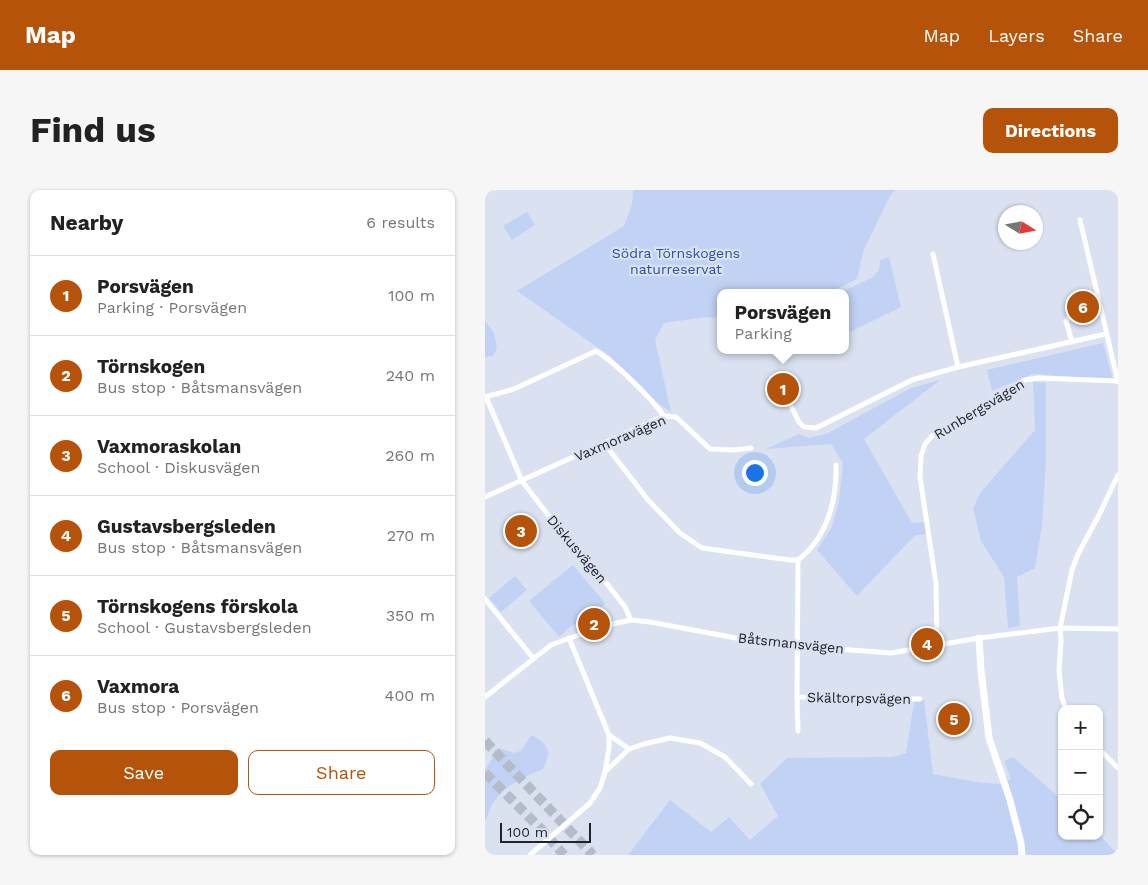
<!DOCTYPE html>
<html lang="en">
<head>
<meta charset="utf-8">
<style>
	:root { --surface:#fff; --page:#f6f6f6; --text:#222; --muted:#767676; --line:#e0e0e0; --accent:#b45309 }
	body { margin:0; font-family:"Work Sans",sans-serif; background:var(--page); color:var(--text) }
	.controls { position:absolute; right:15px; bottom:15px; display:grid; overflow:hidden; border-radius:10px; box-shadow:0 1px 4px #0004 }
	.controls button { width:45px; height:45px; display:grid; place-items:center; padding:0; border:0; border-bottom:1px solid var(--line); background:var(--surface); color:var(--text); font:25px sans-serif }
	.compass { position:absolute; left:513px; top:15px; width:45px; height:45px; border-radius:50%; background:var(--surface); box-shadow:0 1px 4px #0004; rotate:101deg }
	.scale { position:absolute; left:15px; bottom:12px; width:91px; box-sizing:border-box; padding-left:5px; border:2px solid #212429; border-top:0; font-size:14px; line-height:18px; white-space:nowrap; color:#212429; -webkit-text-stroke:4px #dae2f1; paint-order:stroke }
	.you { position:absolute; left:269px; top:282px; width:18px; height:18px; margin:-12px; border:4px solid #fff; border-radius:50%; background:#1a73e8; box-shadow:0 0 0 8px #1a73e833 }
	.badge { display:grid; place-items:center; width:32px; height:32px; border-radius:50%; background:var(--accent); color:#fff; font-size:16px; font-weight:700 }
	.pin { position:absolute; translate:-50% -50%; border:2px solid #fff; box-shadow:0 1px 5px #0006 }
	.popup { position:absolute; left:232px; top:99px; width:132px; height:65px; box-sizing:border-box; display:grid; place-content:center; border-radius:10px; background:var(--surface); filter:drop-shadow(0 1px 4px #0005); font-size:16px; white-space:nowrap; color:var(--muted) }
	.popup b { font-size:19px; color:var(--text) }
	.popup::after { content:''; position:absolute; left:50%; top:100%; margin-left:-10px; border:10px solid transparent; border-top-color:var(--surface) }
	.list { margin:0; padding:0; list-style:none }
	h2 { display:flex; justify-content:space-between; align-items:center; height:65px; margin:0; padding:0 20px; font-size:21px }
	h2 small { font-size:16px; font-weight:400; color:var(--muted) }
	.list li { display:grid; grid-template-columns:32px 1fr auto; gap:15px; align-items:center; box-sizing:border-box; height:80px; padding:0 20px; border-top:1px solid var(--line) }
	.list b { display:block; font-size:19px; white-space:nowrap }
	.list p { margin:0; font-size:16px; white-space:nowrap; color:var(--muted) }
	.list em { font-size:16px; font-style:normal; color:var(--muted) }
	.actions { display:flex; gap:10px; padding:15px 20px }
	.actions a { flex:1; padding:11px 0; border:1px solid var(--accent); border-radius:10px; text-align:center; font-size:18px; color:var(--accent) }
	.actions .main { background:var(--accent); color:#fff }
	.icon { flex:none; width:28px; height:28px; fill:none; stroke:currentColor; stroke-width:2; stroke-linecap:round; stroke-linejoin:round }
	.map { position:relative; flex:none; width:633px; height:665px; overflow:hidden; border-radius:10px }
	header { display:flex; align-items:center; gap:30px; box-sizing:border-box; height:70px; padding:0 25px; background:var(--accent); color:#fff }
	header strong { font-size:24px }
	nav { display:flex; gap:28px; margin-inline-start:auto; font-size:18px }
	.intro { display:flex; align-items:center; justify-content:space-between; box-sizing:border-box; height:120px; padding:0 30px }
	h1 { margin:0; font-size:35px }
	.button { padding:12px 22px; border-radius:10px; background:var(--accent); color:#fff; font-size:18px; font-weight:700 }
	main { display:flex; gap:30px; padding:0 30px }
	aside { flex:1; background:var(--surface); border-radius:10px; box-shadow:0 1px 4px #0004 }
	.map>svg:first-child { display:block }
	.green { fill:#c1d2f4 }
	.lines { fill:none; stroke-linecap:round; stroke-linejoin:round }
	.motorway-tunnel { stroke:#b5bcc9; stroke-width:10; stroke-dasharray:10 5; stroke-linecap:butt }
	.minor { stroke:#fff; stroke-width:5 }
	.tertiary { stroke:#fff; stroke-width:7 }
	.labels { text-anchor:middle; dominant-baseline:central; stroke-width:4.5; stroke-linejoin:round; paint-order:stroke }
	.park-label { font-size:14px; fill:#2f51a1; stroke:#dae2f1 }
	.street-label { font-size:14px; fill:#212429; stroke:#dae2f1 }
</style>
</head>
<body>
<header>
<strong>Map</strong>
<nav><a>Map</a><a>Layers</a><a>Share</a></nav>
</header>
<div class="intro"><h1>Find us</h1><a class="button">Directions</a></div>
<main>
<aside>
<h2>Nearby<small>6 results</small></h2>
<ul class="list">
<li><span class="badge">1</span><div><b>Porsvägen</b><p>Parking · Porsvägen</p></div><em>100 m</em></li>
<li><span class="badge">2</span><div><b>Törnskogen</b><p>Bus stop · Båtsmansvägen</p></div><em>240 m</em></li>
<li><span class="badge">3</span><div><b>Vaxmoraskolan</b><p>School · Diskusvägen</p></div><em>260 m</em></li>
<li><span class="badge">4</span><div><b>Gustavsbergsleden</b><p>Bus stop · Båtsmansvägen</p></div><em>270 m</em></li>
<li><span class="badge">5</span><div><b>Törnskogens förskola</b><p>School · Gustavsbergsleden</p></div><em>350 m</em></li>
<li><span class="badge">6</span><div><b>Vaxmora</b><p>Bus stop · Porsvägen</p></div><em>400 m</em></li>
</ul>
<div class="actions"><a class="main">Save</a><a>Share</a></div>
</aside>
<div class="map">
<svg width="633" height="665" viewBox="0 0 633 665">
	<rect width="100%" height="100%" fill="#dae2f1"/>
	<g class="green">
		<path d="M148,0H411L406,4L379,59L372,89L343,103H236L235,128L221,127L179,133L170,150L186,222L170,211L125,166L32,101L139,36L147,15Z"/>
		<path d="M42,22L50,35L27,50L18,36Z"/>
		<path d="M404,67L416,117L363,143L361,138L360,103H355L388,87L394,80L395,70Z"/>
		<path d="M0,131L9,143L12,158L8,166L0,167Z"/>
		<path d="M618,153L628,190L548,184L507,201L502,180Z"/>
		<path d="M455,190L379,249L427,333L440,332L441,344L429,346L372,406L332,360L347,337L354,311L358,273L346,254L281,259L314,244L324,248L341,244L426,198Z"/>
		<path d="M548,192L561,193V271L557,336L550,378L532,387L535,436L523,438L519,387L496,351L488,318L496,302L550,240Z"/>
		<path d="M88,375L120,413L116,419L86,436L74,447L44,411Z"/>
		<path d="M30,386L42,400L16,422L4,408Z"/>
		<path d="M439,510L448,584L491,592L513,594L526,589L519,571L528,567L577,610V646H614V644L633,665H143L185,610L226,642L244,627L265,650L293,626L275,594L302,568L408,567L421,563L429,513Z"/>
		<path d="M46,545C64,554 67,561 58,579C36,588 20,595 6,616C4,621 3,627 0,631V580L7,569L9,560L13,558L30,563L37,560Z"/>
	</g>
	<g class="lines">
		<g class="motorway-tunnel">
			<path d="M0,551L108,665"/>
			<path d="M0,583L57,640L79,665"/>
		</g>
		<g class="minor">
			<path d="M595,30L633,192"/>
			<path d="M448,64L473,177"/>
			<path d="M587,152L581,131L585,126L615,119"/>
			<path d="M294,192L314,232L319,237L331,238L427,190L473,177L621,144"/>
			<path d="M0,207L29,199L111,161C130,172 166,208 179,226"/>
			<path d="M1,207L37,291L83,351L112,381L140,417L146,430"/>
			<path d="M119,253L163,310L195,343L217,358L305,370H313C342,348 352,310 351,275"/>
			<path d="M0,307L179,226L191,227L225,259L249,260L266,258"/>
			<path d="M313,370L312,507L435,509"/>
			<path d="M0,409L48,468"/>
			<path d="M84,448L124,545V558L120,582"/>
			<path d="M452,455L451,394L435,287L436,266L440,254L447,246L540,190L553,188L633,191"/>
			<path d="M0,507L66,455L118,436L146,430L165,432L251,448L313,456L406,463L494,448L575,438L633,439"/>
			<path d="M312,507L313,541"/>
			<path d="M581,519L577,508L574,480L576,451L575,438L587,380L593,364L614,325L633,285"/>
			<path d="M124,545L144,559"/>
			<path d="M614,559L633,578"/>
			<path d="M45,665L105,613L115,598L120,582L144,559L159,554L185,548L215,553L240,567L266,594"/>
		</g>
		<path class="tertiary" d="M494,448L496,480L504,548L525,610L536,653L537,665"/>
	</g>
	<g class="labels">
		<g class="park-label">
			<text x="191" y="63">Södra Törnskogens<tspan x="191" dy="16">naturreservat</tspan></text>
		</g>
		<g class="street-label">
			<text transform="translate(494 219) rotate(-31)">Runbergsvägen</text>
			<text transform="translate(135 248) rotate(-23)">Vaxmoravägen</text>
			<text transform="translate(92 359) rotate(50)">Diskusvägen</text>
			<text transform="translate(306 453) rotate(6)">Båtsmansvägen</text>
			<text transform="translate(374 508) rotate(1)">Skältorpsvägen</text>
		</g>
	</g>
</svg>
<div class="controls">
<button>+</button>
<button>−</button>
<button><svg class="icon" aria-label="locate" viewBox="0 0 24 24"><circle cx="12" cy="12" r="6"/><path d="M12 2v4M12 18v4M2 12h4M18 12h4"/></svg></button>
</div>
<svg class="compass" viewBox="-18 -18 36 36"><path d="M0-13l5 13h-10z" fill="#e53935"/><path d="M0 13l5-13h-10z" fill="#767676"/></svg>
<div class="scale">100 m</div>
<div class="you"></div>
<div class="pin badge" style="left:298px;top:199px">1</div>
<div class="popup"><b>Porsvägen</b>Parking</div>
<div class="pin badge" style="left:109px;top:434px">2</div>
<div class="pin badge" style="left:36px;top:341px">3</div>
<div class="pin badge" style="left:442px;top:454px">4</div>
<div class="pin badge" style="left:469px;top:529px">5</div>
<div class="pin badge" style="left:598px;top:117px">6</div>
</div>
</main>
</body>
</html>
